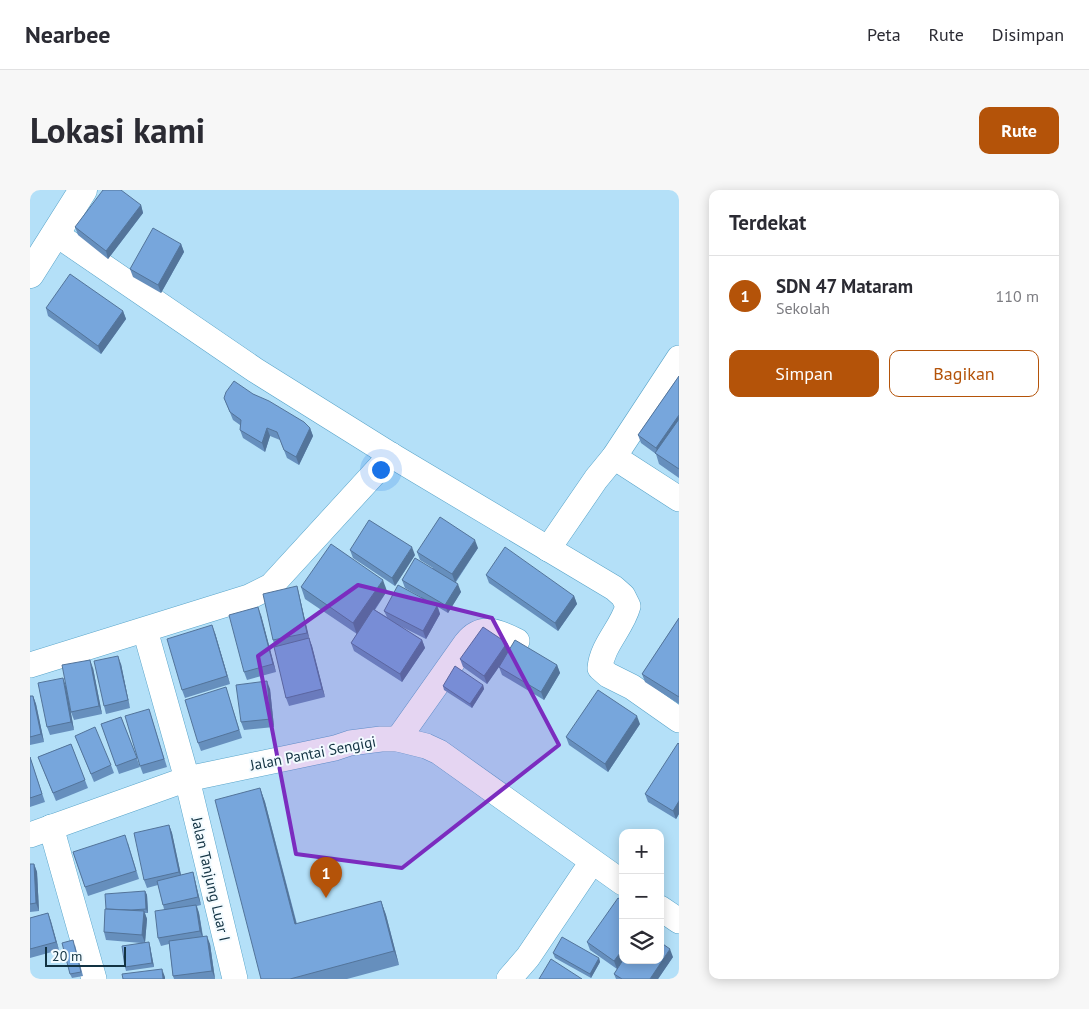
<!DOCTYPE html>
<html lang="id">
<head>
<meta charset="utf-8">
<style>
	:root { --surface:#fff; --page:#f7f7f7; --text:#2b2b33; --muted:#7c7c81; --line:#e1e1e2; --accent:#b45309 }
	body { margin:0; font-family:"PT Sans",sans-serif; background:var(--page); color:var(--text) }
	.controls { position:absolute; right:15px; bottom:15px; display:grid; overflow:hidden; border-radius:10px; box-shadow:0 2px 12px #0003 }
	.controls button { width:45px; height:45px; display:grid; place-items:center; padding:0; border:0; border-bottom:1px solid var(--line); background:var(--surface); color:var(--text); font:25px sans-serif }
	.scale { position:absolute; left:15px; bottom:12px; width:81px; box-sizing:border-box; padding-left:5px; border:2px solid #123242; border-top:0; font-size:14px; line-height:18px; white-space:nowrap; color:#123242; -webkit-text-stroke:4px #f3fbff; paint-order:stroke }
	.you { position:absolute; left:350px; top:279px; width:18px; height:18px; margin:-12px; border:4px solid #fff; border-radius:50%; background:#1a73e8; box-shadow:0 0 0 8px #1a73e833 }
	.badge { display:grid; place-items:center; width:32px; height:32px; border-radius:50%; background:var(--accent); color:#fff; font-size:16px; font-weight:700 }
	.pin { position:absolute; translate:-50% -41px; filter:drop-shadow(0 1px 2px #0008) }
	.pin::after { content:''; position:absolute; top:26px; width:18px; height:15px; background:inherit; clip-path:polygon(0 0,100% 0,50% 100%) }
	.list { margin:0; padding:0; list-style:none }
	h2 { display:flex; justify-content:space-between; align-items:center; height:65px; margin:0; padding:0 20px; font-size:21px }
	h2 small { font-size:16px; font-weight:400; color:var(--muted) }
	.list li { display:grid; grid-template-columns:32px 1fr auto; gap:15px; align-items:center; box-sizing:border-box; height:80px; padding:0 20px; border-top:1px solid var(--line) }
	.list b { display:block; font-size:19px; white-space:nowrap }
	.list p { margin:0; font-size:16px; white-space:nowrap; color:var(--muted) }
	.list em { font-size:16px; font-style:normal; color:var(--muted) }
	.actions { display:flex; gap:10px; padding:15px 20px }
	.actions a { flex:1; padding:11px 0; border:1px solid var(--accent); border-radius:10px; text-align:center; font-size:18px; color:var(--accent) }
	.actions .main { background:var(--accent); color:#fff }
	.icon { flex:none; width:28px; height:28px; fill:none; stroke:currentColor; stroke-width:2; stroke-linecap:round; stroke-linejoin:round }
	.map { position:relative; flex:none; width:649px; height:789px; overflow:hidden; border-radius:10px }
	header { display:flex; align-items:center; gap:30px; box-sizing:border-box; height:70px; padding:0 25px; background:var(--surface); border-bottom:1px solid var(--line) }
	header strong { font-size:24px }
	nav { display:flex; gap:28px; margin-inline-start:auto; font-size:18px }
	.intro { display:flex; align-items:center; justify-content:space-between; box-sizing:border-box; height:120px; padding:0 30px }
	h1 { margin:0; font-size:35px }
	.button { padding:12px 22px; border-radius:10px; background:var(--accent); color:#fff; font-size:18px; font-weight:700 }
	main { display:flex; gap:30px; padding:0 30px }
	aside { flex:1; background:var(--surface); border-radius:10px; box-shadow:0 2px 12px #0003 }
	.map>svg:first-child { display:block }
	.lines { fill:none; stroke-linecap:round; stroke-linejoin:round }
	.street-casing { stroke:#58a4c9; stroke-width:26 }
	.secondary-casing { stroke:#58a4c9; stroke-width:29 }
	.street { stroke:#fff; stroke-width:25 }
	.secondary { stroke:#fff; stroke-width:28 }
	.wall { fill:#668fbd }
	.shaded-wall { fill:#53749a }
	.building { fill:#77a6dc; stroke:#53749a }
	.marked { fill:#7b2cbf; fill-opacity:0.2; stroke:#7b2cbf; stroke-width:4; stroke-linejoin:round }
	.labels { text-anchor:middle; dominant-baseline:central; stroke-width:4; stroke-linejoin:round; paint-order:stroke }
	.street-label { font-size:15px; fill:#123242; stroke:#f3fbff }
</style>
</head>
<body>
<header>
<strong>Nearbee</strong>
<nav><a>Peta</a><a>Rute</a><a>Disimpan</a></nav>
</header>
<div class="intro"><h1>Lokasi kami</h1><a class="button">Rute</a></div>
<main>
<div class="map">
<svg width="649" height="789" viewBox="0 0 649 789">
	<rect width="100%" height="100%" fill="#b4e0f8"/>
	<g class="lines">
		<defs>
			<g id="street">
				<path d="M26,44L225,180L361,265L584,398L593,406L598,416C592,438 572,455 570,478L578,485L602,497L649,530"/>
				<path d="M584,267L649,309"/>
				<path d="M518,359L566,289L584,267L649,168"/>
				<path d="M115,440L157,589L205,789"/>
				<path d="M0,475L219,407L241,396L361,265"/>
				<path d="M368,549L436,453C452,433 468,442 487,451"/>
				<path d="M21,637L64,789"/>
				<path d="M0,645L157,589L305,558L320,553L351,549H368L396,556L409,562L593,693"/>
				<path d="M630,718L649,731"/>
				<path d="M479,789L498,767L562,672"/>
			</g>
			<path id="secondary" d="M0,84L53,0"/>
		</defs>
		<use href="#street" class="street-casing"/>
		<use href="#secondary" class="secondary-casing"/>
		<use href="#street" class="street"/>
		<use href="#secondary" class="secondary"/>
	</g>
	<g class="wall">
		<path d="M111,15L113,23L78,69L48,45L45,37Z"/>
		<path d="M151,54L154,62L131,103L103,87L100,79Z"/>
		<path d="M16,118L93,121L96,129L71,164L18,126Z"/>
		<path d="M649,186V288L629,274L626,264L611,253L608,245Z"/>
		<path d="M223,204L280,238L283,246L269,275L257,268L250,250L240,246L235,262L213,248L210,240V235L203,230L194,208Z"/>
		<path d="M448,358L426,392L431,402L418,423L408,417L410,424L396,449L368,435L392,450L395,458L372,492L324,461L321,453L327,444L275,409L271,397L357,401L345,420L357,427L354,421L391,407L375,398L372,390L403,378L390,370L387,362Z"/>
		<path d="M320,360L385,365L365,396L323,368Z"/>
		<path d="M456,385L544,406L547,414L528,441L459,393Z"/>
		<path d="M267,396L269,404L279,449L282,456L295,507L259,516L256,508L245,457L243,450Z"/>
		<path d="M231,425L246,482L217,490L214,482Z"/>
		<path d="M649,428V514L615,492L612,484Z"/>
		<path d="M185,443L200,494L155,508L152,500Z"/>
		<path d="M477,453L479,460L527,475L530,483L514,510L472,485L469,477L457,494L433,477L430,469Z"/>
		<path d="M91,474L100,518L76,524L74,516Z"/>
		<path d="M63,478L72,524L44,530L41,522Z"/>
		<path d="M453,495L454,499L442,518L414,500L413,496Z"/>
		<path d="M36,496L44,540L20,545L17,537Z"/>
		<path d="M196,497L212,548L171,561L168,553Z"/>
		<path d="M240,499L244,537L214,540L211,532Z"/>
		<path d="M0,506H3L6,514L14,552L0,555Z"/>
		<path d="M119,519L137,577L113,584L110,576Z"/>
		<path d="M91,527L110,577L89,584L71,534Z"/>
		<path d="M610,534L578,582L539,555L536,547Z"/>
		<path d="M45,546L81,575L84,583L64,592Z"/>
		<path d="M41,554L58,598L26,611L8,567Z"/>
		<path d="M649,554V624L646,629L618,612L615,604Z"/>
		<path d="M0,567L15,612L0,617Z"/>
		<path d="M230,598L235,612L267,734L351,711L356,725L369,775L317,789H231Z"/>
		<path d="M139,635L142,643L151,685L163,682L165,690L171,715L167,716L169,723L173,746L180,754L185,789H144L143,786L139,754L131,756L128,748L134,719L128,695L117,698L114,690Z"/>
		<path d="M98,653L109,689L58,706L43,662Z"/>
		<path d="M0,674H4L7,682L9,721L0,722Z"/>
		<path d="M115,701L117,705L118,723H115L117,729L115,752L120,756L124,777L96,781L95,777L111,753L76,750L74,742L76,719Z"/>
		<path d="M18,723L29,760L0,768V728Z"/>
		<path d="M557,752L593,770L643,767L628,789H586L584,784L587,779L560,760Z"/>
		<path d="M45,755L53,786L42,788L40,784Z"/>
		<path d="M523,763L569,768L570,772L561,788L525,768Z"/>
	</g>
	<g class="shaded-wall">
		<path d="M111,15L113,23L78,69L76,61Z"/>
		<path d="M151,54L154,62L131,103L128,95Z"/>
		<path d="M93,121L96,129L71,164L68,156Z"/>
		<path d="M649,225V237L629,266L626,258Z"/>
		<path d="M237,238L240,246L235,262L232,253Z"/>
		<path d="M280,238L283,246L269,275L266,267Z"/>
		<path d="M445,350L448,358L425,392L422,384Z"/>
		<path d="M382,357L385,365L365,396L362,388Z"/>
		<path d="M353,390L357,401L327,445L323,433Z"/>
		<path d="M428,394L431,402L418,423L415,415Z"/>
		<path d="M267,396L269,404L280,451L277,443Z"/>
		<path d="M544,406L547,414L528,441L525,433Z"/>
		<path d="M407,416L410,424L396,449L393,441Z"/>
		<path d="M228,417L231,425L246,482L243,474Z"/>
		<path d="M182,435L185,443L200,494L197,486Z"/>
		<path d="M279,448L282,456L295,507L292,499Z"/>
		<path d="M392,450L395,458L372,492L370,484Z"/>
		<path d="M477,453L480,461L457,494L454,486Z"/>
		<path d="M88,466L91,474L100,518L98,510Z"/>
		<path d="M60,470L63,478L72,524L69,516Z"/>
		<path d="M527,475L530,483L514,510L511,502Z"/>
		<path d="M33,488L36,496L44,540L41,532Z"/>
		<path d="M237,491L240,499L244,537L241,529Z"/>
		<path d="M453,495L454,499L442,518L440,514Z"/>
		<path d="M3,506L6,514L14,552L11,544Z"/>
		<path d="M607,526L610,534L578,582L575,574Z"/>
		<path d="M230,598L235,612L270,748L265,734Z"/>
		<path d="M649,611V624L646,629L643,621Z"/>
		<path d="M139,635L142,643L152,690L149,682Z"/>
		<path d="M4,674L7,682L9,721L6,713Z"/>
		<path d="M163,682L165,690L171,715L168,707Z"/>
		<path d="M115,701L117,705L118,723L116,719Z"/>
		<path d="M351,711L356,725L369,775L364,761Z"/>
		<path d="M166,715L169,723L173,749L170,741Z"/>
		<path d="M114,721L117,729L115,753L112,745Z"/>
		<path d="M18,723L21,731L29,760L26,752Z"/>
		<path d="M177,746L180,754L185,789L182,781Z"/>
		<path d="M119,752L120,756L124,777L122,773Z"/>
		<path d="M593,759V770L587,779L584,771Z"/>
		<path d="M640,759L643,767L628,789H620Z"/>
		<path d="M569,768L570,772L561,788L560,784Z"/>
		<path d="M132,779L135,787V789H133Z"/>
	</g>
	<g class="building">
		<path d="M73,0H91L111,15L76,61L45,37Z"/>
		<path d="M123,38L151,54L128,95L100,79Z"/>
		<path d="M40,84L93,121L68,156L16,118Z"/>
		<path d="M649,186V225L626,258L608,245Z"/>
		<path d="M204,191L223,204L239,211L274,232L280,238L266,267L254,260L247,242L237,238L232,253L210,240L211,230L200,222L194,208L196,202Z"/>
		<path d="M649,229V279L625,263Z"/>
		<path d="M410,327L445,350L422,384L387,362Z"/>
		<path d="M339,330L382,357L362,388L320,360Z"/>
		<path d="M301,354L353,390L323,433L271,397Z"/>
		<path d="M475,357L544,406L525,433L456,385Z"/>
		<path d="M385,368L428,394L415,415L372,390Z"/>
		<path d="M368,395L407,416L393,441L354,421Z"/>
		<path d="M267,396L277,443L243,450L233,404Z"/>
		<path d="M228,417L243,474L214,482L199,425Z"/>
		<path d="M343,419L392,450L370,484L321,453Z"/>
		<path d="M649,428V507L612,484Z"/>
		<path d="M182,435L197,486L152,500L137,449Z"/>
		<path d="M453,437L477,453L454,486L430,469Z"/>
		<path d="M279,448L292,499L256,508L244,457Z"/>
		<path d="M485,450L527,475L511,502L469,477Z"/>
		<path d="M88,466L98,510L74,516L64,471Z"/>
		<path d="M60,470L69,516L41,522L32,475Z"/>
		<path d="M425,476L453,495L440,514L413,496Z"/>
		<path d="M33,488L41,532L17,537L8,493Z"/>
		<path d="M237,491L241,529L211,532L206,495Z"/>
		<path d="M196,497L209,540L168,553L155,510Z"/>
		<path d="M568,500L607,526L575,574L536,547Z"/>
		<path d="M0,506H3L11,544L0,547Z"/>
		<path d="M119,519L134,569L110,576L95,526Z"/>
		<path d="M91,527L107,568L86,576L71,534Z"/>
		<path d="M65,537L81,575L61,584L45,546Z"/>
		<path d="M648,553L649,554V611L643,621L615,604Z"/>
		<path d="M41,554L55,590L23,603L8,567Z"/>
		<path d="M0,567L12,604L0,608Z"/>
		<path d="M230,598L265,734L351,711L364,761L260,789H231L185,610Z"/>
		<path d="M139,635L149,682L114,690L104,643Z"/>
		<path d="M95,645L106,681L55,697L43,662Z"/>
		<path d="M0,674H4L6,713L0,714Z"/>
		<path d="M163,682L168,707L133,715L127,691Z"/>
		<path d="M115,701L116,719L101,720L76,719L75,704Z"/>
		<path d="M588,708L593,711V759L584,771L557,752Z"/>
		<path d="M166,715L170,741L128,748L125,721Z"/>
		<path d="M75,719L114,721L112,745L74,742Z"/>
		<path d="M18,723L26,752L0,759V728Z"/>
		<path d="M177,746L182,781L143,786L139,751Z"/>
		<path d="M532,747L569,768L560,784L523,763Z"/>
		<path d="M43,750L51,782L40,784L32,753Z"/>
		<path d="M119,752L122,773L95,777L92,756Z"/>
		<path d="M630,752L640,759L620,789H592L584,784L593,770H630Z"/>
		<path d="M521,769L552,789H509Z"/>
		<path d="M132,779L133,789H93L92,784Z"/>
	</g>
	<path class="marked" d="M328,395L462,428L529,555L372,678L266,664L228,466Z"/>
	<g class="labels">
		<g class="street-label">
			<text transform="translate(283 563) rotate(-11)">Jalan Pantai Sengigi</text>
			<text transform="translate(181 689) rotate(77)">Jalan Tanjung Luar I</text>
		</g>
	</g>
</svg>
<div class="controls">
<button>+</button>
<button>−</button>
<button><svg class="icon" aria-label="layers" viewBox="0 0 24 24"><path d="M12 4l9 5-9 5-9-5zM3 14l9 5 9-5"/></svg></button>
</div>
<div class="scale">20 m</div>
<div class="you"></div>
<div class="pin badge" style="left:296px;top:708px">1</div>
</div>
<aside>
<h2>Terdekat<small></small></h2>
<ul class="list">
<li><span class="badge">1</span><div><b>SDN 47 Mataram</b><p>Sekolah</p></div><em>110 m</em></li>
</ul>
<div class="actions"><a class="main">Simpan</a><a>Bagikan</a></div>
</aside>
</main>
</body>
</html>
